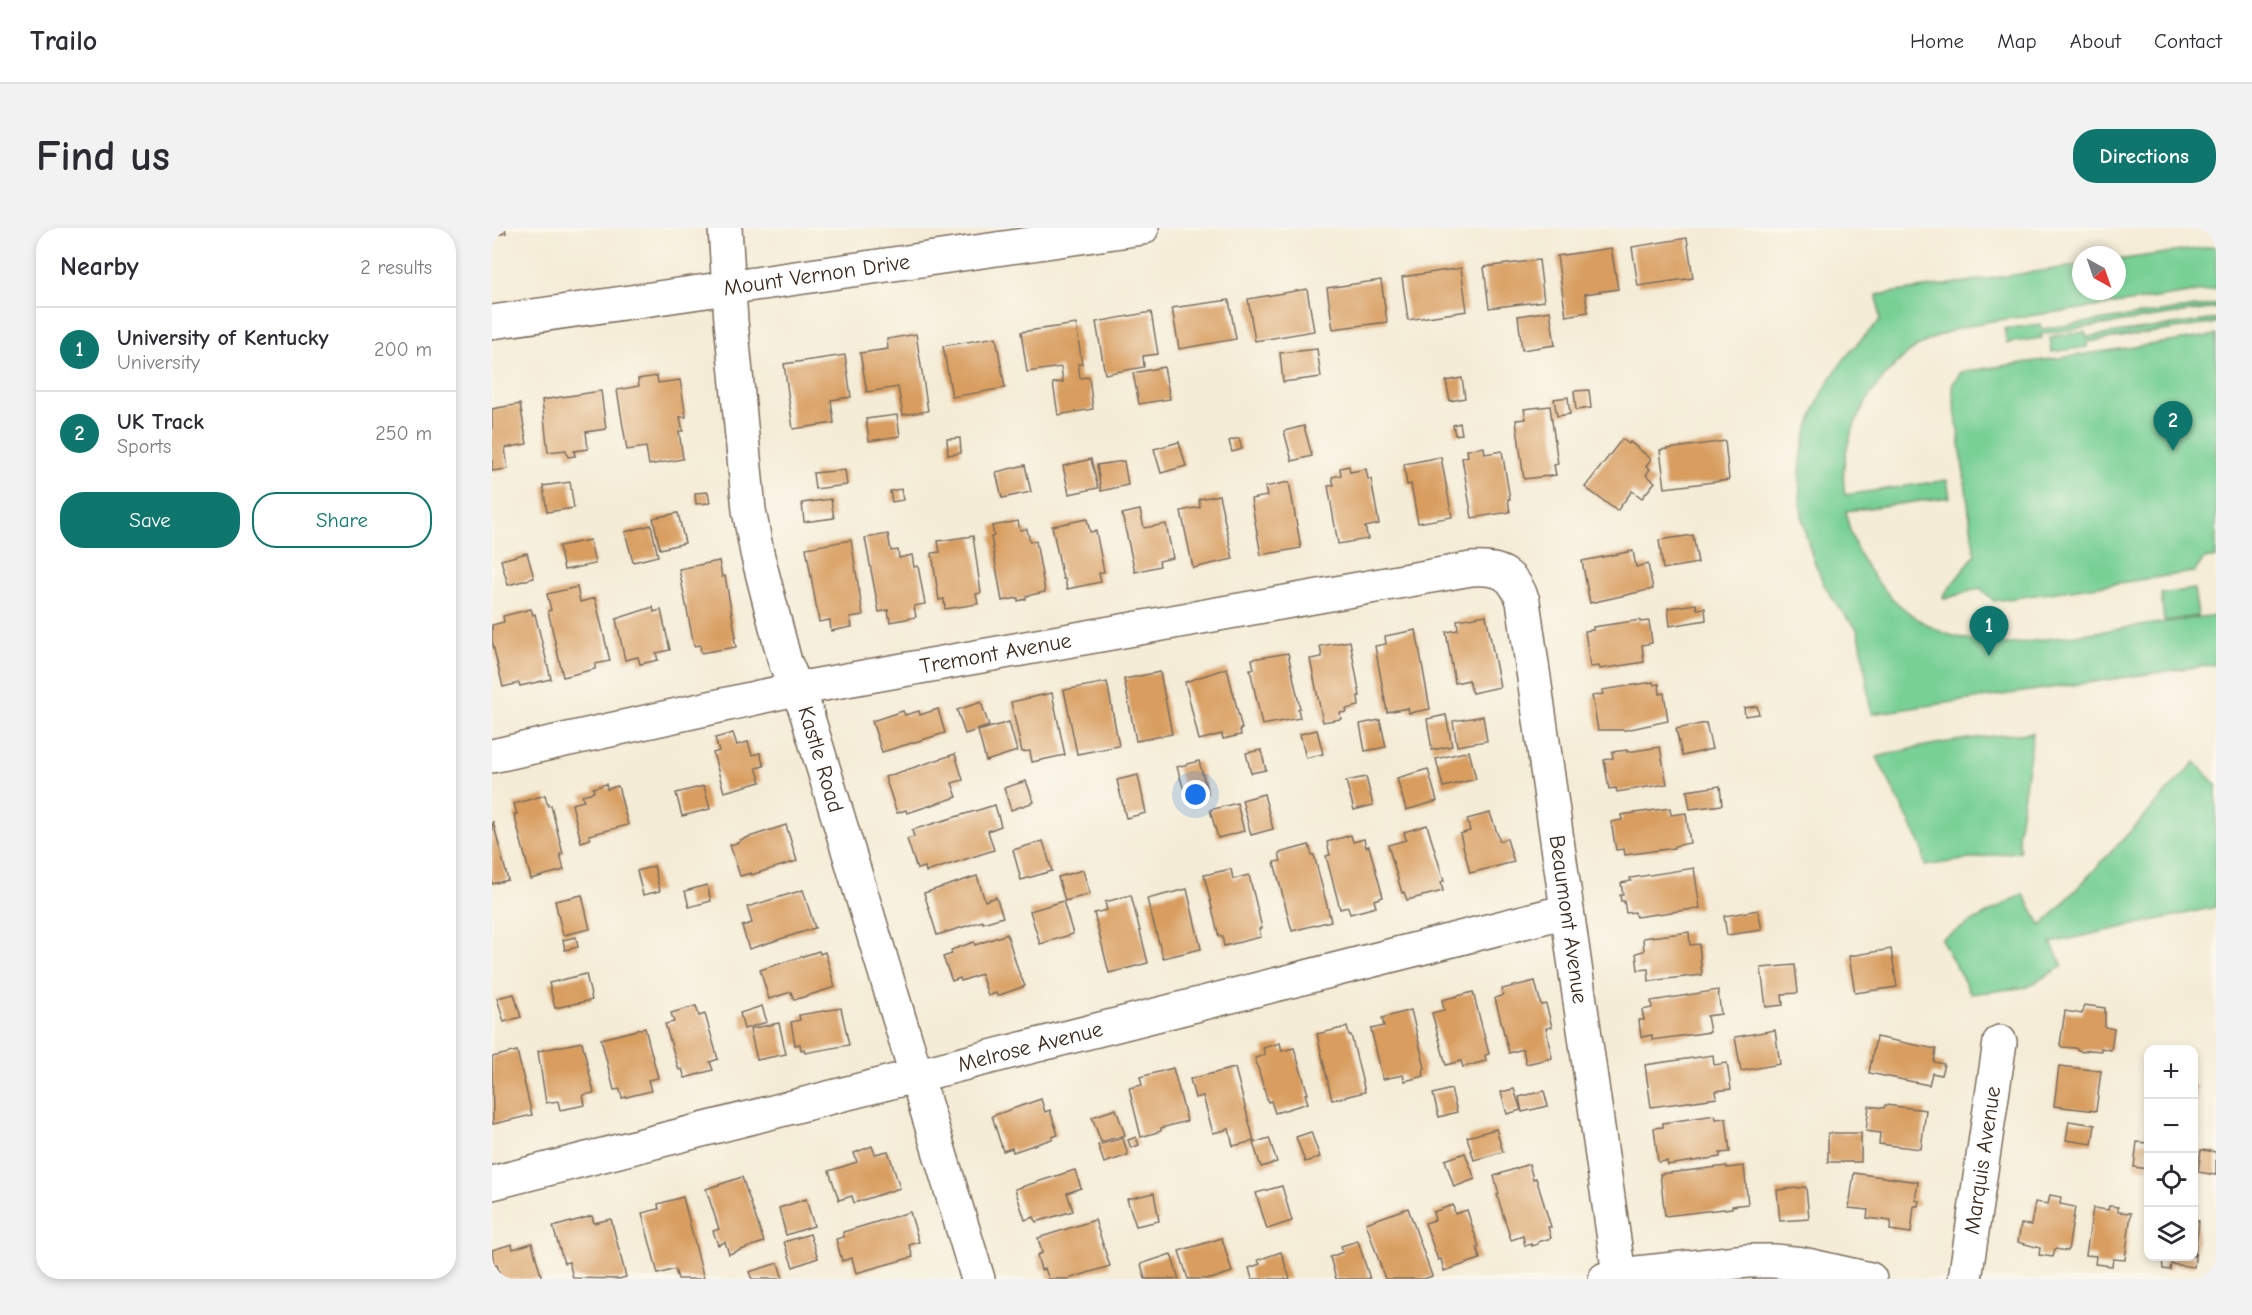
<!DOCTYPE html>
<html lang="en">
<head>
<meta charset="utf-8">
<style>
	:root { --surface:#fff; --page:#f2f2f3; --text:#2b2b33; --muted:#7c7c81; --line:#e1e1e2; --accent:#0f766e }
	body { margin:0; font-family:"Comic Neue",sans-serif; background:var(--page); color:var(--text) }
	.controls { position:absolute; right:18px; bottom:18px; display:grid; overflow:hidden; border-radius:12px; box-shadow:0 3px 9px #0003 }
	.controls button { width:54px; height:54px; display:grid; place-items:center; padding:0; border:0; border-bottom:2px solid var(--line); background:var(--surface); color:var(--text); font:30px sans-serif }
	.compass { position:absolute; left:1580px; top:18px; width:54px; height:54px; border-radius:50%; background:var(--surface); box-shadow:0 3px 9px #0003; rotate:140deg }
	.you { position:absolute; left:704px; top:567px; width:21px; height:21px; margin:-15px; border:4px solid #fff; border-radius:50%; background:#1a73e8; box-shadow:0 0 0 9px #1a73e833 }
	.badge { display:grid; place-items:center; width:39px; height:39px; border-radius:50%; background:var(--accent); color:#fff; font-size:20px; font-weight:700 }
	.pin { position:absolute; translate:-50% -50px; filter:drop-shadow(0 2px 3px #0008) }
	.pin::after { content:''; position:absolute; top:32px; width:21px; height:18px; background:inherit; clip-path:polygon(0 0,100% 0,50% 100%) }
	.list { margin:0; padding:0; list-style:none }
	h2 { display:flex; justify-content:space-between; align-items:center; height:78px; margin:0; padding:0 24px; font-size:26px }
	h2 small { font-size:20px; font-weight:400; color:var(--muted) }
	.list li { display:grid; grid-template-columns:39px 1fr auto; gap:18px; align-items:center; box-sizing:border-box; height:84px; padding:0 24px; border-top:2px solid var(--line) }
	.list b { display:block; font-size:22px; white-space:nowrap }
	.list p { margin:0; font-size:20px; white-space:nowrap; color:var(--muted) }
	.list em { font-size:20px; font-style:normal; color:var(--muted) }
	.actions { display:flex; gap:12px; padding:18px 24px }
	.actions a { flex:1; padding:14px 0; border:2px solid var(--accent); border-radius:24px; text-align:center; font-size:21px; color:var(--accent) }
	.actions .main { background:var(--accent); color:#fff }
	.icon { flex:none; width:33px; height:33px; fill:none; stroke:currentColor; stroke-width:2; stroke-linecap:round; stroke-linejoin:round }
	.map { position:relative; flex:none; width:1724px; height:1051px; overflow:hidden; border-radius:24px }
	header { display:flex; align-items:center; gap:36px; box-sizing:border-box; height:84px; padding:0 30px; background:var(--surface); border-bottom:2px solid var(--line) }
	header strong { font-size:28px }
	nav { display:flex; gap:33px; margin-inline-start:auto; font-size:21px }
	.intro { display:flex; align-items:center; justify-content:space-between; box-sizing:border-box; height:144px; padding:0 36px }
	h1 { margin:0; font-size:42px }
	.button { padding:15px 27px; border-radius:24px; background:var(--accent); color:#fff; font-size:21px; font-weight:700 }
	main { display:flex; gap:36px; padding:0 36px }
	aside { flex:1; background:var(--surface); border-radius:24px; box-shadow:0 3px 9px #0003 }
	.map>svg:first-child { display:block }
	.green { fill:#78d095; stroke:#5a7d5a; stroke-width:1.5 }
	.building { fill:#d89d5f }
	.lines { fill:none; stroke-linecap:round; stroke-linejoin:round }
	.minor-casing { stroke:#7c6e5e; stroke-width:36 }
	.minor { stroke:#fff; stroke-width:33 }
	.labels { text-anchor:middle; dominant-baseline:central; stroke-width:4.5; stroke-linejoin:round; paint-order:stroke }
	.street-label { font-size:22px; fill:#3b2a1e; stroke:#fbf7ec }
</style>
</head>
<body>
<header>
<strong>Trailo</strong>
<nav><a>Home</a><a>Map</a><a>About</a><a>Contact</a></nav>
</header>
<div class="intro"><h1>Find us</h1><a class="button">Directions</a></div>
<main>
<aside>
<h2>Nearby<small>2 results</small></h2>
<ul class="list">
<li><span class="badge">1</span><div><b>University of Kentucky</b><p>University</p></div><em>200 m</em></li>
<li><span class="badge">2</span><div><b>UK Track</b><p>Sports</p></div><em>250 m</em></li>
</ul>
<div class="actions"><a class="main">Save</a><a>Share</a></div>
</aside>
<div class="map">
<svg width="1724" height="1051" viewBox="0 0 1724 1051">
	<rect width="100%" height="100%" fill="#fbf7ec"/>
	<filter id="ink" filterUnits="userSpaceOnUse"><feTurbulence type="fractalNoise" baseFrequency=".0167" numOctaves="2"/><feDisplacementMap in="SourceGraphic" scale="12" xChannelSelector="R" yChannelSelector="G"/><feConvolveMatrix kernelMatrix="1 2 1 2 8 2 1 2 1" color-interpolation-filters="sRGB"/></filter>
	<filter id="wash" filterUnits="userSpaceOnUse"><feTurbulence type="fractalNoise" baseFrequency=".008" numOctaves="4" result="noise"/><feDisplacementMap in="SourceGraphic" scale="24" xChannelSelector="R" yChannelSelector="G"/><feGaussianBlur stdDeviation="1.35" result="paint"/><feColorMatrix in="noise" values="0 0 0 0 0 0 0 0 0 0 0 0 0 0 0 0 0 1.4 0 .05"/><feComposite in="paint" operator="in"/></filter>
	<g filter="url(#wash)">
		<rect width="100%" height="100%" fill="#f4ecd6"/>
		<g class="green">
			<path d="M1724,18V61C1671,69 1619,77 1566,84C1519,91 1467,92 1425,119C1401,135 1379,162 1367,187C1355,211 1348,241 1353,267L1455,252L1458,269L1354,283C1361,339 1411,394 1465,409C1483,414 1501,415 1520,416L1724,387V436L1379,486C1375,462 1373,426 1366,404C1365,399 1359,395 1355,390C1346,379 1336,365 1330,352C1285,254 1310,163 1388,93L1385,67L1589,37V63H1625V32Z"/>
			<path d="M1724,76V80L1549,106L1550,110L1515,115L1512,101L1548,96L1549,101Z"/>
			<path d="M1724,91V95L1595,114V119L1560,124L1558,109L1593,104L1595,109Z"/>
			<path d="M1724,107V329L1712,331L1702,344L1502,373L1488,360L1452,371L1451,368L1483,327L1460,157L1469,144Z"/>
			<path d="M1702,361L1706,388L1672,393L1669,366Z"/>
			<path d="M1541,505L1526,605L1528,623L1433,638L1430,619L1385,529C1438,515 1486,508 1541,505Z"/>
			<path d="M1703,534L1724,557V679L1559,715L1571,738L1535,759L1479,766L1449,711L1531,666L1550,698Z"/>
		</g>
		<g id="blocks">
			<g class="building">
				<path d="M0,0H13L14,5L0,7Z"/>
				<path d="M1195,10L1201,50L1146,58L1140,19Z"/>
				<path d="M1119,20L1126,61L1093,66L1096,84L1074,88L1065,28Z"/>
				<path d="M1047,32L1052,73L997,80L992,39Z"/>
				<path d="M969,40L975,83L916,92L910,49Z"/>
				<path d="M889,52L895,94L841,101L835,60Z"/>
				<path d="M815,61L822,103L763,113L756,71Z"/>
				<path d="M737,72L744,111L687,121L680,80Z"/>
				<path d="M1058,83L1063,117L1030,122L1026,88Z"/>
				<path d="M659,84L666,126L651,128L652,139L613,146L604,94Z"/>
				<path d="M584,96L590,136H586L588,150L597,149L601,181L566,187L561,155L571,154L569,139L535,144L529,104Z"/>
				<path d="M424,106L436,183L411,187L406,159L375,164L368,125L396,121L395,111Z"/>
				<path d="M504,109L513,160L460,169L451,118Z"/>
				<path d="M825,121L829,149L791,154L788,125Z"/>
				<path d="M353,127L359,169L339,172L342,195L301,201L292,136Z"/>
				<path d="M672,139L678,171L647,176L641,145Z"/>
				<path d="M165,148L166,155L188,152L194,189H188L191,203H187L191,231L157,237L154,219L135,222L125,162L147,158L146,151Z"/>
				<path d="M970,150L973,170L958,173L954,153Z"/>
				<path d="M1097,162L1099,180L1084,182L1082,163Z"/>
				<path d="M109,163L114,201L94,204L96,221L82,223L83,228L76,229L74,222L56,224L50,172Z"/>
				<path d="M1076,169L1078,186L1065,188L1062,171Z"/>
				<path d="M28,176L35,216L13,220L16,241L0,243V181Z"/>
				<path d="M1058,178L1066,236L1062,237L1064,247L1032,251L1024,192L1034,191L1032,181Z"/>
				<path d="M405,187L408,208L377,213L374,191Z"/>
				<path d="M968,195L970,206L963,207L961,197Z"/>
				<path d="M812,198L820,228L800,233L792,203Z"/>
				<path d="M468,210L469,225L456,227L455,211Z"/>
				<path d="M747,210L750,221L740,224L737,213Z"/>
				<path d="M1130,211L1137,216L1138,214L1159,231L1154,238L1158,241L1154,247L1163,254L1150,270L1140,263L1125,283L1093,259Z"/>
				<path d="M1233,213L1237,252L1173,260L1168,222Z"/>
				<path d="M687,214L694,238L669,245L662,221Z"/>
				<path d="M992,219L993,226L1010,223L1018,271H1016L1018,284L980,290L970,230L976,228L975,222Z"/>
				<path d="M949,229L960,289L926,295L919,256L915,257L912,236Z"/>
				<path d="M599,231L606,260L577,266L571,238Z"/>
				<path d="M632,233L636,257L609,263L605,237Z"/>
				<path d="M533,237L539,264L510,270L504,244Z"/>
				<path d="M857,238L858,244L874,241L876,251H879L887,296L873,299L876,311L846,316L836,258L842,257L840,249L849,247L848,240Z"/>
				<path d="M353,242L355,257L323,261L321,245Z"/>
				<path d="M78,254L82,280L55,284L51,258Z"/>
				<path d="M797,254L809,320L769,327L759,271L775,268L773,259Z"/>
				<path d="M409,261L411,272L400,274L398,263Z"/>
				<path d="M216,264L218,275L204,276L203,265Z"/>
				<path d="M727,267L741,331L701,340L689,283L708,279L707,271Z"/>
				<path d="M339,271L342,290L312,294L310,275Z"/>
				<path d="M648,282L652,300L674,296L681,330L667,333L668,338L643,344L630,286Z"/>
				<path d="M186,285L193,315L168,321L161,290Z"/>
				<path d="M595,291L598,304L604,303L612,344L607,345L609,354L575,361L573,351H571L560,298Z"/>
				<path d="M526,293L528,302L535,301L538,314L544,313L553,364L534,368V371L526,373V370L510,373L499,309L502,308L500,298Z"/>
				<path d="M159,297L166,328L141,334L133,304Z"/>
				<path d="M396,306L399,323L406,322L407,330L420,327L422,339L426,338L433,376L422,378L424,389L398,394L396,382L387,384L373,310Z"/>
				<path d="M1201,307L1206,335L1171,341L1167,312Z"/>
				<path d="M481,308L489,365L484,366L486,376L453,381L452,371L447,372L440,325L448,324L446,313Z"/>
				<path d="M98,312L103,336L72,342L67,318Z"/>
				<path d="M359,312L371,387L358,389L360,399L339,403L338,392L327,394L314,320Z"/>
				<path d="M1141,323L1144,339L1156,336L1161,361L1098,375L1090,333Z"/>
				<path d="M35,325L42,350L16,357L9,332Z"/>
				<path d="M227,333L230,349L233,348L244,409H242L244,419L209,425L208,417L202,418L187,341Z"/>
				<path d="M85,359L88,374L103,370L118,433L103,436V441L71,449L56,383L59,382L55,366Z"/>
				<path d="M1204,376L1205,381L1213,380L1214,392L1178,398L1176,380Z"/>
				<path d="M161,379L162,384L169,382L178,422L164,425L166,432L148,436L146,429L133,432L124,391Z"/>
				<path d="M39,381L41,387L43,386L59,451L28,458L27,455L11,459L0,413V397L12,394L11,388Z"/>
				<path d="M994,387L1008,459L980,465L977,452L963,455L954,404L966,402L965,392Z"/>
				<path d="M1148,392V394L1157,393L1160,415L1150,417L1152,434L1108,441L1107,438L1098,439L1093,403L1101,402V399Z"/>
				<path d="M924,402L938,481L917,485L916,480L895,484L883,418L894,416L893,408Z"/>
				<path d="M858,413L868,468H866L867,478L854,481L855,484L848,485L849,491L831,494L818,431L830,429L828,418Z"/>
				<path d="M796,425L808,480L806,481L808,490L770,497L758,441H762L760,431Z"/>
				<path d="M735,440L750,501H748L749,507L731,511L730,506L707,512L693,454Z"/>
				<path d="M668,444L680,506L644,513L632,451Z"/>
				<path d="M615,454L627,518L585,526L572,462Z"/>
				<path d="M1161,454L1162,457L1167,456L1168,466L1172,465L1176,493L1134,502H1106L1100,468L1111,466L1110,462Z"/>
				<path d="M560,465L573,527L540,534L538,523L530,524L519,474Z"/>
				<path d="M489,474L497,498L473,506L465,482Z"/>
				<path d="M1265,478L1267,486L1253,488L1252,480Z"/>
				<path d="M446,481L453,505L390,524L380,493L411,483L413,487L427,483L428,487Z"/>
				<path d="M954,487L960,518L940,522L935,491Z"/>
				<path d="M991,488L995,513L965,518L961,493Z"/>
				<path d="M888,492L894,519L873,523L868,496Z"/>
				<path d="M517,494L525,523L494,533L486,503Z"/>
				<path d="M1214,495L1220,521L1190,528L1184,501Z"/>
				<path d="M825,502L831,526L814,530L808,506Z"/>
				<path d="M241,505L245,517L256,514L260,527L268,525L272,538L264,540L269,554L232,564L221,525L227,523L223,510Z"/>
				<path d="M1168,519L1175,556L1125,564L1124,560L1117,561L1112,532L1121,530L1120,524L1135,522V524Z"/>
				<path d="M769,522L774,542L759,545L754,525Z"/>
				<path d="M977,523L984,551L951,559L944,531Z"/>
				<path d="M463,526L471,552L460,555L465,569L415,585L414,582L405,585L393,549Z"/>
				<path d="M707,533L716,566L695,572L685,539Z"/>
				<path d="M936,541L945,573L914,582L905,550Z"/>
				<path d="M646,547L654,585L634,590L625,552Z"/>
				<path d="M874,549L881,577L862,582L854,553Z"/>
				<path d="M534,553L542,574L519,582L512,560Z"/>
				<path d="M114,556L115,561L126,558L136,597L97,607L98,611L89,614L80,576L92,573L90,567L102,564L101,560Z"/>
				<path d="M212,558L218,581L190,588L184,565Z"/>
				<path d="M1228,558L1230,577L1198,581L1195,563Z"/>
				<path d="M772,566L781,601L759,607L750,572Z"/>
				<path d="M53,567L56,578L59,577L71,626H68L72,642L39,651L22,586H25L22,576Z"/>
				<path d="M745,575L752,603L726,610L718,582Z"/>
				<path d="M503,577L509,598L496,603L502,622L434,644L433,639L425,641L415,611L422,609L420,602Z"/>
				<path d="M1178,580L1179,587L1194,585L1198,615L1182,618V620L1133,627L1132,621L1124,622L1119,594L1130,592L1129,587Z"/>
				<path d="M998,585L1008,613L1015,611L1022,634L978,645L968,606L978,603L975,591Z"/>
				<path d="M1,594L16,652L0,656V595Z"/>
				<path d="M294,597L305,633L259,647V645L248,648L238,617L248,614V612Z"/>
				<path d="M935,597L952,653L949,654L951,663L915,672L912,664L910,665L896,617L914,612L912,604Z"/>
				<path d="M859,607L861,614L872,611L874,619L877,618L891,669L882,672L884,679L858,686L856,679L848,681L834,628L838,627L835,614Z"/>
				<path d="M551,613L560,643L529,652L521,622Z"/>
				<path d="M817,617L820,627H822L839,693L800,703L782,634L789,633L787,625Z"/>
				<path d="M162,638L168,663L151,667L145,643Z"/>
				<path d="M1202,640L1208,680L1144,689L1143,684L1134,685L1132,673H1129L1128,667H1131L1129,655L1139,653L1138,650Z"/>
				<path d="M739,641L741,651L757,647L770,700L767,701L769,709L732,718L730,708L727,709L712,647Z"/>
				<path d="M591,642L598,666L573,673L566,649Z"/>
				<path d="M485,648L493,673L504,669L511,689L491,695V693L445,707L432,665Z"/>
				<path d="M215,657L219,673L197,679L193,663Z"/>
				<path d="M695,661L709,721L671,730L655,671Z"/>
				<path d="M311,662L323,700L257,721L250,698L260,695L255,679Z"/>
				<path d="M90,667L98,701L71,707L63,673Z"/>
				<path d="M639,667L656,735L617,745L602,685L615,682L613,674Z"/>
				<path d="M571,673L581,706L548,716L538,683Z"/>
				<path d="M1266,682L1270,702L1235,707L1232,688Z"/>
				<path d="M1197,704L1198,717L1207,716L1210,747L1157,753L1156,741L1146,742L1144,725L1152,723L1151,710Z"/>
				<path d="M515,706L526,742L533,758L505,768L504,765L496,768L489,746L469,753L468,750L460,753L451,729L460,726L459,722L482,714L483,717Z"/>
				<path d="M84,709L86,719L73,722L71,712Z"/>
				<path d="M1399,721L1405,759L1363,765L1357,728Z"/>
				<path d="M327,723L328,726L333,724L343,759L302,772L299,764L277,771L268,742Z"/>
				<path d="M1303,737L1306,765L1290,766L1291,777L1274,779L1269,740Z"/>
				<path d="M94,746L100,772L63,780L57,755Z"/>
				<path d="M1043,753L1049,777L1054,776L1060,799L1054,800L1060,830L1034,836L1031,821L1017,825L1003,770L1011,767L1010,761Z"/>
				<path d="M1226,762L1229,786L1215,788L1218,804L1160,812V807L1149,809L1147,792H1152L1150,782L1160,780L1159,773Z"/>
				<path d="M981,764L997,826L993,827L994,833L971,839L969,833L954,837L940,785L952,782L950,772Z"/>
				<path d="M22,766L29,789L12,794L5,770Z"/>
				<path d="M1592,777L1613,780V799L1622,801L1619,822L1609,820V823L1597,822L1590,824L1583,820L1570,819L1568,817L1573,783L1590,786Z"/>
				<path d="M204,778L207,788L213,786L226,831L218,834L221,842L193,850L190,841L187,842L173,796L182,794L179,785Z"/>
				<path d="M270,778L275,794L252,801L248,785Z"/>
				<path d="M349,780L357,817L313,825L312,821L309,822L308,816L303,817L299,794L308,792L307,787Z"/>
				<path d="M919,782L933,840L931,841L932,848L913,853L911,847L891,851L879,801L892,798L890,790Z"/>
				<path d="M287,795L294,826L265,832L258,801Z"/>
				<path d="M855,799L857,807H859L873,864L840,872L825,806Z"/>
				<path d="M153,800L166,850L156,852L159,863L130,870L128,861L122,862L109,811Z"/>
				<path d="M1283,802L1288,836L1249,843L1243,809Z"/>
				<path d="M1384,809L1444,821L1442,834L1452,836L1449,847L1440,845L1437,857L1377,845Z"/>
				<path d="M90,814L102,865L91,867L93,877L68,882L66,873L54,875L46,823Z"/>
				<path d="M788,815L790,823L802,820L816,866H813L816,875L783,885L779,873L776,874L763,830L773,827L771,820Z"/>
				<path d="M25,823L40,887L1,896L0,829Z"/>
				<path d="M1221,827L1222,837L1235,835L1239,861L1224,863L1225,870L1159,879L1153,837Z"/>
				<path d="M1567,838L1609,843L1604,883L1562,878Z"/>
				<path d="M681,840L695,893L669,900V903L649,909L637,860L650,857L648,849Z"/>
				<path d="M743,840L762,913L741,918L737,901L721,905L711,868L703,870L698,851Z"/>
				<path d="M1702,857H1706L1703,882H1702Z"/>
				<path d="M959,861L965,884L947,889L941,866Z"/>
				<path d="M1022,861L1029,882L1015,886L1009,864Z"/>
				<path d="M1052,863L1056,878L1030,884L1027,869Z"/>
				<path d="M549,871L553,884L558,882L566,907L560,909V911L521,924L520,920L511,923L500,888Z"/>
				<path d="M1393,877L1434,882L1429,921L1387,916L1388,905L1374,903L1377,878L1392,880Z"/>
				<path d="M624,881L633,907L609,914L600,889Z"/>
				<path d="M1223,887L1224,891L1234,890L1238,924L1228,925V929L1176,937L1175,933L1166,934L1162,900L1171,899V895Z"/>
				<path d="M1577,893L1603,897L1600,916L1574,912Z"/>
				<path d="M1004,901L1011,924L982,932L975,909Z"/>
				<path d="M819,904L828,929L813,934L804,909Z"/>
				<rect x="1336" y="905" width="33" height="29"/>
				<path d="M644,909L647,917L639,920L636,912Z"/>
				<path d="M631,910L636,927L612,935L606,917Z"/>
				<path d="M777,910L785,934L769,939L761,915Z"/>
				<path d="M1645,914L1656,915V941L1642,939Z"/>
				<path d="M380,918L383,926L396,923L408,960L362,975L360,968L347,972L337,943L365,934L362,925Z"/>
				<path d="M1709,922L1724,924V947L1706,944Z"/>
				<path d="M973,925L983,951L962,959L953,932Z"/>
				<path d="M1037,936L1041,951L1044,950L1059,999H1056L1059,1010L1046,1014V1016L1040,1018L1039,1016L1033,1018L1031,1008L1019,1012L1005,967L1007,966L1002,948Z"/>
				<path d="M1235,938V940L1252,938L1256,976L1240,978V980L1173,988L1168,946Z"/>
				<path d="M583,942L589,960L575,965L581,983L544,994L542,989L533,992L523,961Z"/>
				<path d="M1362,945L1426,954L1423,972L1427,973L1426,978H1422L1419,1005L1398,1002L1399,993L1375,990L1376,982L1357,980Z"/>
				<path d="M250,949L272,1014L237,1026L233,1014L226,1017L221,1003L227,1001L214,961Z"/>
				<path d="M790,958L800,993L775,1001L764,965Z"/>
				<path d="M1314,959L1317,991L1288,993L1285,962Z"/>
				<path d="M662,965L667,993L644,998L635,971Z"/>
				<path d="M1558,967L1569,969L1568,976L1583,979L1576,1023L1563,1021L1561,1029L1547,1027L1548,1020L1526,1014L1529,996L1539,997L1543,974L1556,976Z"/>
				<path d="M191,969L212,1051H186L183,1041L166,1046L150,985L167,981L166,976Z"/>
				<path d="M314,971L322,998L294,1007L287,980Z"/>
				<path d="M961,977L963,986L975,982L987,1019L985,1020L988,1031L952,1043L949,1031L946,1032L933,995L943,992L941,984Z"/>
				<path d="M1617,978L1626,979V984L1639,985L1633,1032L1621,1031L1620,1038L1603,1036L1604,1028L1594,1027L1601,980L1616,982Z"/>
				<path d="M916,980L940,1048L932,1051H893L874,995Z"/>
				<path d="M418,984L427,1014L417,1017L421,1029L364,1045L360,1030L350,1033L344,1011L352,1009L351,1004Z"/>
				<path d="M100,988L102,995L119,991L134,1049L127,1051L81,1050L77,1034L72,1035L61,999Z"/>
				<path d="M603,992L618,1038L576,1051H557L553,1041L549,1042L545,1027L550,1025L546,1010Z"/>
				<path d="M1702,992L1707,993L1702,1039L1679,1036L1678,1042L1671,1041L1670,1031L1659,1028H1702Z"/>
				<path d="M318,1006L326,1030L301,1039L292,1014Z"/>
				<path d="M730,1010L740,1044L719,1051H696L687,1023Z"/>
				<path d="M866,1013L878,1051H844L838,1029L851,1024L849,1018Z"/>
				<path d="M40,1015L50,1051H9L5,1037L2,1038L0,1022L20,1016L21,1021Z"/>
				<path d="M789,1024L798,1051H760L757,1040L768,1036L766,1032Z"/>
				<path d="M679,1026L687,1051H653L649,1036Z"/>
				<path d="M286,1035L291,1051H260L257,1044Z"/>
			</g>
		</g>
	</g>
	<g filter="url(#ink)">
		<use href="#blocks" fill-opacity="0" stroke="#7c6e5e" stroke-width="1.5"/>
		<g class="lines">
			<defs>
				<g id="minor">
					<path id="s1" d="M233,0L239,93L257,282L265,325L293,434L313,480L486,1051"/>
					<path id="s2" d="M0,94L650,0"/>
					<path id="s3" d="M0,528L304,461L979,341C1007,339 1021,345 1031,373L1127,1047"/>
					<path id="s4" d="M0,955L1075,683"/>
					<path d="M1113,1051L1127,1047L1255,1033H1282L1311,1036L1378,1051"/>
					<path id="s5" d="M1473,1051L1508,814"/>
				</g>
			</defs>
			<use href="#minor" class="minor-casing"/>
			<use href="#minor" class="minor"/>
		</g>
	</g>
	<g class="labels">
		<g class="street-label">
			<text stroke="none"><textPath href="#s2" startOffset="328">Mount Vernon Drive</textPath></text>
			<text stroke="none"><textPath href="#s3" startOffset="514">Tremont Avenue</textPath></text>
			<text stroke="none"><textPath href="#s1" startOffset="543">Kastle Road</textPath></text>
			<text stroke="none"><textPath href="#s3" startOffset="1386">Beaumont Avenue</textPath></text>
			<text stroke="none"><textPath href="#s4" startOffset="555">Melrose Avenue</textPath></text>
			<text stroke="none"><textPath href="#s5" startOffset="120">Marquis Avenue</textPath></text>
		</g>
	</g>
</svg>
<div class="controls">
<button>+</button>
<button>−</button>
<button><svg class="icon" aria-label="locate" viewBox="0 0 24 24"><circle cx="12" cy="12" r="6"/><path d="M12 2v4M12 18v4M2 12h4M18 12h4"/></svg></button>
<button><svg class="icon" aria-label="layers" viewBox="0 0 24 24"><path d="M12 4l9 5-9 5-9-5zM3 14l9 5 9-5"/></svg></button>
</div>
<svg class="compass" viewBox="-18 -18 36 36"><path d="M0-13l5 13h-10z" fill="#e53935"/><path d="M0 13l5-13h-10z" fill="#7c7c81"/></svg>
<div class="you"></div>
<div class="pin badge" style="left:1497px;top:428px">1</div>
<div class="pin badge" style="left:1681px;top:223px">2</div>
</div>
</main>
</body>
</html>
